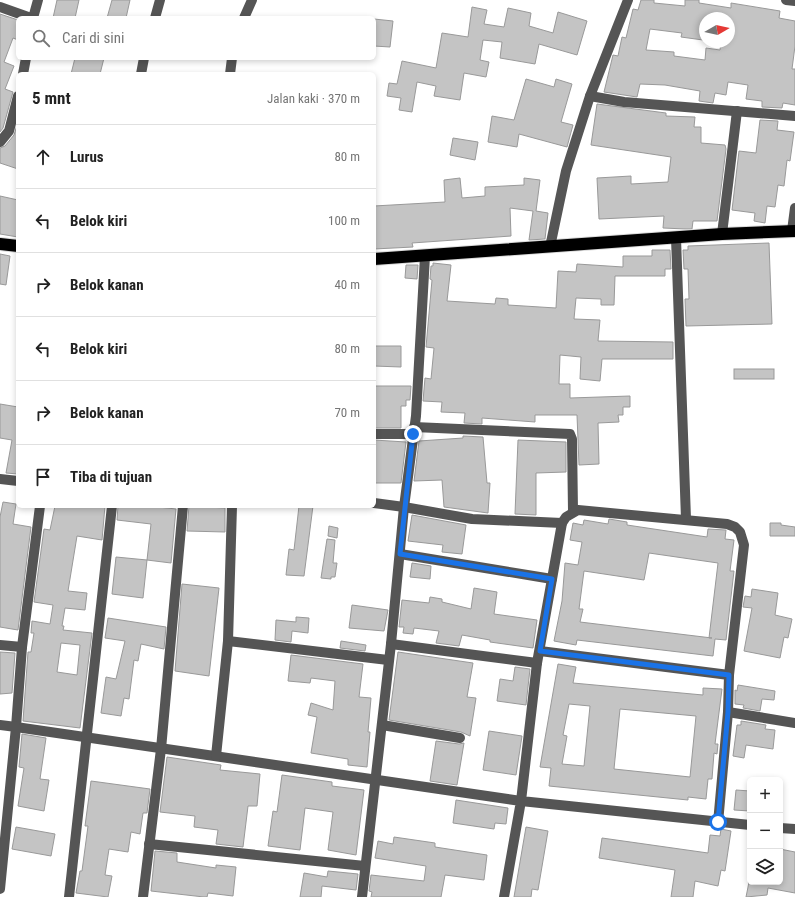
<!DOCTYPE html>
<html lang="id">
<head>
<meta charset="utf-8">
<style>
	:root { --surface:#fff; --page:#f6f6f6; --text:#222; --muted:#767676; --line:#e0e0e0 }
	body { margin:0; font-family:"Roboto Condensed",sans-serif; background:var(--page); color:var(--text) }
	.controls { position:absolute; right:12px; bottom:12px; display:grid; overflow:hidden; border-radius:6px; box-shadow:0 2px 6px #0003 }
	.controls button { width:36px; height:36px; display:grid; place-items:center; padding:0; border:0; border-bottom:1px solid var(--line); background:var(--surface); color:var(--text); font:20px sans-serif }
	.compass { position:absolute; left:699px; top:12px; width:36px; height:36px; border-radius:50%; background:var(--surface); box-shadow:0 2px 6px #0003; rotate:81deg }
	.stop { position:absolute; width:12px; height:12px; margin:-9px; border:3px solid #1a73e8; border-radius:50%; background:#fff }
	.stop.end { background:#1a73e8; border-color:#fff; box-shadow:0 1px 4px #0008 }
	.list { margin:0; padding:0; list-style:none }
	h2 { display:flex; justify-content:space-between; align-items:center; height:52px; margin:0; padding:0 16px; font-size:17px }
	h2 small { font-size:13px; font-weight:400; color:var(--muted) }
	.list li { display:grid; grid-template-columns:26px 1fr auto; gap:12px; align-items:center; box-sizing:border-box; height:64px; padding:0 16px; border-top:1px solid var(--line) }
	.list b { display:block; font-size:15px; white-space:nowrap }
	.list em { font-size:13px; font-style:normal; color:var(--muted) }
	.icon { flex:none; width:22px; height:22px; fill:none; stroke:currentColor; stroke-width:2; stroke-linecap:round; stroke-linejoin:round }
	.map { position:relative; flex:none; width:795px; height:897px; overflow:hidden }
	.search { position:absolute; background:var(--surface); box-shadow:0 2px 6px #0003; left:16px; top:16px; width:360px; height:44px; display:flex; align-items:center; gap:10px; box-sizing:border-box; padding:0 14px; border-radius:6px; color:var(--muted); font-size:15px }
	.panel { position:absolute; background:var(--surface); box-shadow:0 2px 6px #0003; left:16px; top:72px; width:360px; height:436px; border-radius:6px }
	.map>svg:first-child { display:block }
	.building { fill:#c4c4c4; stroke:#999; fill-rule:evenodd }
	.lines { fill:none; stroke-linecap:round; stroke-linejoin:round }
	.highway-casing { stroke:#dbdbdb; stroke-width:14 }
	.minor { stroke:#555; stroke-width:10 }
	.highway { stroke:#000; stroke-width:12 }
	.route { stroke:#1a73e8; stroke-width:5 }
</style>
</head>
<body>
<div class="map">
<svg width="795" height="897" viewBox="0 0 795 897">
	<rect width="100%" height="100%" fill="#fff"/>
	<g class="building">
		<path d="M57,0H79L75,18H53Z"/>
		<path d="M112,0H130L126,18H107Z"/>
		<path d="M641,0H654V3L685,6V0H699V3L731,8V3L780,11L779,18L795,21V46L792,69H795V105L783,103L782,108L762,107V101L746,99L748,85L728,82L726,95L715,93L713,103L699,101L700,91L665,85L640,84L637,97L604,92L613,55L618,56L622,37L626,38L633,9L638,10ZM705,18H729V42H721L720,50L706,48L705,60L674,56V52L646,50L650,29L682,33L681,37L703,40Z"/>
		<path d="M472,7L487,10L484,24L504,27L508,8L531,13L529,26L553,33L558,12L587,21L577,55L539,44L535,64L500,58L502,42L483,40L480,60L489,62L486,77L464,73L460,100L434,96L436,86L417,82L412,112L399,110L401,98L387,96L389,83L397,84L402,61L436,68L442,33L468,37Z"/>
		<path d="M0,14L18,20V40L13,38L4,62L14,66L5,89L13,92L3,128L0,132Z"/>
		<path d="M374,19L393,21L390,47L374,46Z"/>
		<path d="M75,58H104L100,74H71Z"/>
		<path d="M526,79L554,87L556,79L572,84L561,122L573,125L567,147L519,134L517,147L488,142L492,116L514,120Z"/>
		<path d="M597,104L666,113V116L695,117L694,127H701V143L725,145L726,149L717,221H693L692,229H686L663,228L664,216L599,219L597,178L631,176V184L668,182L671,157L591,145Z"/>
		<path d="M760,120L778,121L777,130L794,132L790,161L787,160L784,186L778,185L775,207L767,206L765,223L754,221L755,213L732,210L739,151L756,153Z"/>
		<path d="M18,122V169L0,163V148L5,146L14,135Z"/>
		<path d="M453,138L478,142L475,160L450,155Z"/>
		<path d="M460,178L462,198L485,196V187L524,185V178L540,180L536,211L548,213L545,239L529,240L533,211L510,208L511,236L412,243L413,247L374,249V206L445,202L444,180Z"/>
		<path d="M0,196L18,200V237L0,234Z"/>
		<path d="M769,243L772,324L686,326L685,299H689L688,269H684L683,250H688V246Z"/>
		<path d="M652,250H670L671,269H665V276H615L614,305H601V299L576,298L574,319L600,320L598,341L673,342V359H602L600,381L580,379L581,357L560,355L559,384H570V398L630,396V407H623V415H618L619,422L598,423L599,464L579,465L577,415H535V422L482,418V424L464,423L465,413L441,412L442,402L423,401L425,378L431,379L434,348L426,347L432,280L430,279L431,266H433V263L451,265L447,301L495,304L496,298L508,299V305L556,308L558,271L576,272L577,264L623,267V256H652Z"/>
		<path d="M0,254L10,256L6,285L0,284Z"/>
		<path d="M406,265H418L417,279L405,278Z"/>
		<path d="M374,346H401V367L374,366Z"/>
		<rect x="734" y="369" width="40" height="10"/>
		<path d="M374,386H411L410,400H406V406H401V428H374Z"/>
		<path d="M0,404L18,407V474L6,473L12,440L0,438Z"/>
		<path d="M463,436L483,437L487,483H490L488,513L444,507L442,480L414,481L419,441L463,438Z"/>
		<path d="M374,440L406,442L401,483H374Z"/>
		<path d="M518,440L566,442V472L536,473V515L515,514Z"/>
		<path d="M3,502L16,504L13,524L31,527L18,630L0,627V517Z"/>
		<path d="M55,506H105L102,540L77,536L68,591L87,593L85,610L65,608L62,626H64L63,630L92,633L80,728L23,721L28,652H31L34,633H31L32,621L50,624L53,605L34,602L44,529L50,530ZM61,643L80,645L77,675L57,672Z"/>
		<path d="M118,506H149L176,509L171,563L147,560L151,524L117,520Z"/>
		<path d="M189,506L225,508V532L187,531Z"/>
		<path d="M299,506H313L304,576L286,575L289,549L294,550Z"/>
		<path d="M412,515L466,525L462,554L442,552L443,545L408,541Z"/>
		<path d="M609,519L627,522V525L707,537L708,529L726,530L725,539L734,540L730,571H734L726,640L715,639L713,656L577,640L576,645L554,641L562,601L565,563L578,565L582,542L570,540L573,523L583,525L584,520L608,524ZM649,553L718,563L709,638H712L580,622L583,609H579L584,571L644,580Z"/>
		<path d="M770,523H781V525L795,527V536H770Z"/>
		<path d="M329,526L338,528L337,538L328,536Z"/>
		<path d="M327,539L335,540L333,563H337L335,577H331V579L321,578Z"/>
		<path d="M116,557L147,560L143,598L112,594Z"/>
		<path d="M412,563L431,566L430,579L410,577Z"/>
		<path d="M182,584L219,588L209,676L175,671Z"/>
		<path d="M474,588L497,592L494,614L537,620L533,648L490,642V640L462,635L459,646L436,643L439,631L414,628L413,634L403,633L404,627H399L402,600L429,603L430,597L442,599V602L471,609Z"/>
		<path d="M752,589L778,593L775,615L792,619L788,638L784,637L780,658L744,651L752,608L743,607L745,596L751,597Z"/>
		<path d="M352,605L388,610L384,631L349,628Z"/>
		<path d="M296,617L309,618L308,633L292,631L291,642L275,640L276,620L296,622Z"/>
		<path d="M108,618L166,627L164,649L141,644L138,661L134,660L129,699L124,698L121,716L101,713L106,677L116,679L125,641L105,638Z"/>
		<path d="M341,641L366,645L365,651L340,648Z"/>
		<path d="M0,652L15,653L12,693L0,694Z"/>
		<path d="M398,652L473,663L467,697L476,698L470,736L461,732L389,720Z"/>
		<path d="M291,655L363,664L359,697L371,698L368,732H370L367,767L348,765V759L311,753L317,717L308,715L311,703L333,710L335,681L311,678L310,683L288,681Z"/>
		<path d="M558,664L576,667L573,683L703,695V688L722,689L715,744H718L717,754L714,753L712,779H708L706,799L688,797V800L549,786L551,768L540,767ZM569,704L590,706L584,766L562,764L567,736L563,735ZM620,709L696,716L690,777L614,769Z"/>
		<path d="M515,667L530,669L526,705L497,701L500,679L513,681Z"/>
		<path d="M738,685L775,691L774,700L762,699L760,711L743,708L744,705L735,704V690L737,691Z"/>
		<path d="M741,721L766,725L765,729L775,730L773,749L746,745L744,758L733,756L737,725H741Z"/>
		<path d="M489,731L522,736L516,775L483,770Z"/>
		<path d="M22,734L46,738L40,779L49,780L44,811L18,806L24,768L19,767Z"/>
		<path d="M436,741L459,744L464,743L457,785L430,781Z"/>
		<path d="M167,757L221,765L220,770L260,774L257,806H248L243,847L216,844L218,830L194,827L195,816L160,812Z"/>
		<path d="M282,775L332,782V786L364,790L356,855L328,850L333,812L305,808L300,850L268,846L273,811L277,812Z"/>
		<path d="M91,781L150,789L147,813H143L140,834L131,832L128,852L109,849L105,875L112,876L108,897L76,893L80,871H82L88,826H85Z"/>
		<path d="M736,790L750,791V811L734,810Z"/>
		<path d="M456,800L508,808L506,824L495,823L494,829L453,823Z"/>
		<path d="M16,827L55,834L51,856L12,849Z"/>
		<path d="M526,827L548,831L538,890L532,889L531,897H514Z"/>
		<path d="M721,829L731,831L725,871L721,870L718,886L695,881L693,897H671L675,870L599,858L602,838L708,853L710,835L720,836Z"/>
		<path d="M394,837L435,843V847L487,855L484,880L445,875L441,897H371L372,892L369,891L371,875L424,881L426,866L375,858L378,841L393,844Z"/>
		<path d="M780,849L795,852V893L768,888L767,895L746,897L749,882H780Z"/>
		<path d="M155,851L177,853V862L216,868V865L236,867L233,896L208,893L207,897H204L151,891Z"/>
		<path d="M328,871L358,874L356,890L322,886L321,897H300L304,873L327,877Z"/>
	</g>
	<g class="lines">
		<defs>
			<g id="highway">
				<path d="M0,244L18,246"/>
				<path d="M374,259L722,234L795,231"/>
			</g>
		</defs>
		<use href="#highway" class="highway-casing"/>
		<g class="minor">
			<path d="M786,0L795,1"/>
			<path d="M0,7L31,18"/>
			<path d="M33,18L38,0"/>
			<path d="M155,18L160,0"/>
			<path d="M244,18L252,0"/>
			<path d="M23,74L26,58"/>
			<path d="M141,74L144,58"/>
			<path d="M230,74L232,58"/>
			<path d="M590,96L624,102L795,116"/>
			<path d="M0,142L9,131L18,96"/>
			<path d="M792,231L795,208"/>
			<path d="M722,234L737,111"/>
			<path d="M676,238L686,519"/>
			<path d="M550,247L566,171L590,96L628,0"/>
			<path d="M414,427L570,434L572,439L573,511"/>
			<path d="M374,434H413"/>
			<path d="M0,479L18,481"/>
			<path d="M374,503L404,507L472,519L562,523"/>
			<path d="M40,506L22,647L16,727L521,801L504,897"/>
			<path d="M400,554L552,579"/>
			<path d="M228,641L388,660"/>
			<path d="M391,644L537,663"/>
			<path d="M0,645L22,647"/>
			<path d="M540,651L729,675L728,712L718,823"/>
			<path d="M729,675L744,545L740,532L735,527L727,524L578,510L566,517L562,523L537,663L521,801L750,825"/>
			<path d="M728,712L795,723"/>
			<path d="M0,725L16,727L0,889"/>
			<path d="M382,725L460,738"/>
			<path d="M216,756L228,641L232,506"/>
			<path d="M780,828L795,829"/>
			<path d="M149,844L365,866"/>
			<path d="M69,897L112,506"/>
			<path d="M143,897L161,749L183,506"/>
			<path d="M362,897L391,644L404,507L416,416L425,256"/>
		</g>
		<use href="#highway" class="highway"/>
	</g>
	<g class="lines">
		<path class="route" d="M413,434L400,554L552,579L540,651L729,675L728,712L718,822"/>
	</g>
</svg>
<div class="controls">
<button>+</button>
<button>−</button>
<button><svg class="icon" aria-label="layers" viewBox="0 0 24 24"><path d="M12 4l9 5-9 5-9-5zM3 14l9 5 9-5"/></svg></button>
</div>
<svg class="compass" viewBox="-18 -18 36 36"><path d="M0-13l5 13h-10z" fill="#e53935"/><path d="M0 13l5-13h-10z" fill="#767676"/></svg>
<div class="stop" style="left:718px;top:822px"></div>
<div class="stop end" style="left:413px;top:434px"></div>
<div class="search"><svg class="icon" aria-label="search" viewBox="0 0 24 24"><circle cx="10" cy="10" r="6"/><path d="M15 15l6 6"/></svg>Cari di sini</div>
<section class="panel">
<h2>5 mnt<small>Jalan kaki · 370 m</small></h2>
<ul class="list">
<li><svg class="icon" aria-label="ahead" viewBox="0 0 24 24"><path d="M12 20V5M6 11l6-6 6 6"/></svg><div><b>Lurus</b></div><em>80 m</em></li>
<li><svg class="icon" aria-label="left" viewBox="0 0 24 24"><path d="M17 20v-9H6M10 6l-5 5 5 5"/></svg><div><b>Belok kiri</b></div><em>100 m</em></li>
<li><svg class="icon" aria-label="right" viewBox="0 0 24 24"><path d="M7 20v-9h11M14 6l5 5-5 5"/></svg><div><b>Belok kanan</b></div><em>40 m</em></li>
<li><svg class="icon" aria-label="left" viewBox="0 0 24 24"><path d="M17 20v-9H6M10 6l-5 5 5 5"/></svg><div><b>Belok kiri</b></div><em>80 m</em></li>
<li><svg class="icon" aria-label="right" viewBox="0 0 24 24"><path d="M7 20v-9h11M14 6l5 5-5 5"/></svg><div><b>Belok kanan</b></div><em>70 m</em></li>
<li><svg class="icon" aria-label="arrive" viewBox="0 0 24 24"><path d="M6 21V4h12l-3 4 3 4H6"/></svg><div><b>Tiba di tujuan</b></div></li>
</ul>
</section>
</div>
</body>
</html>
